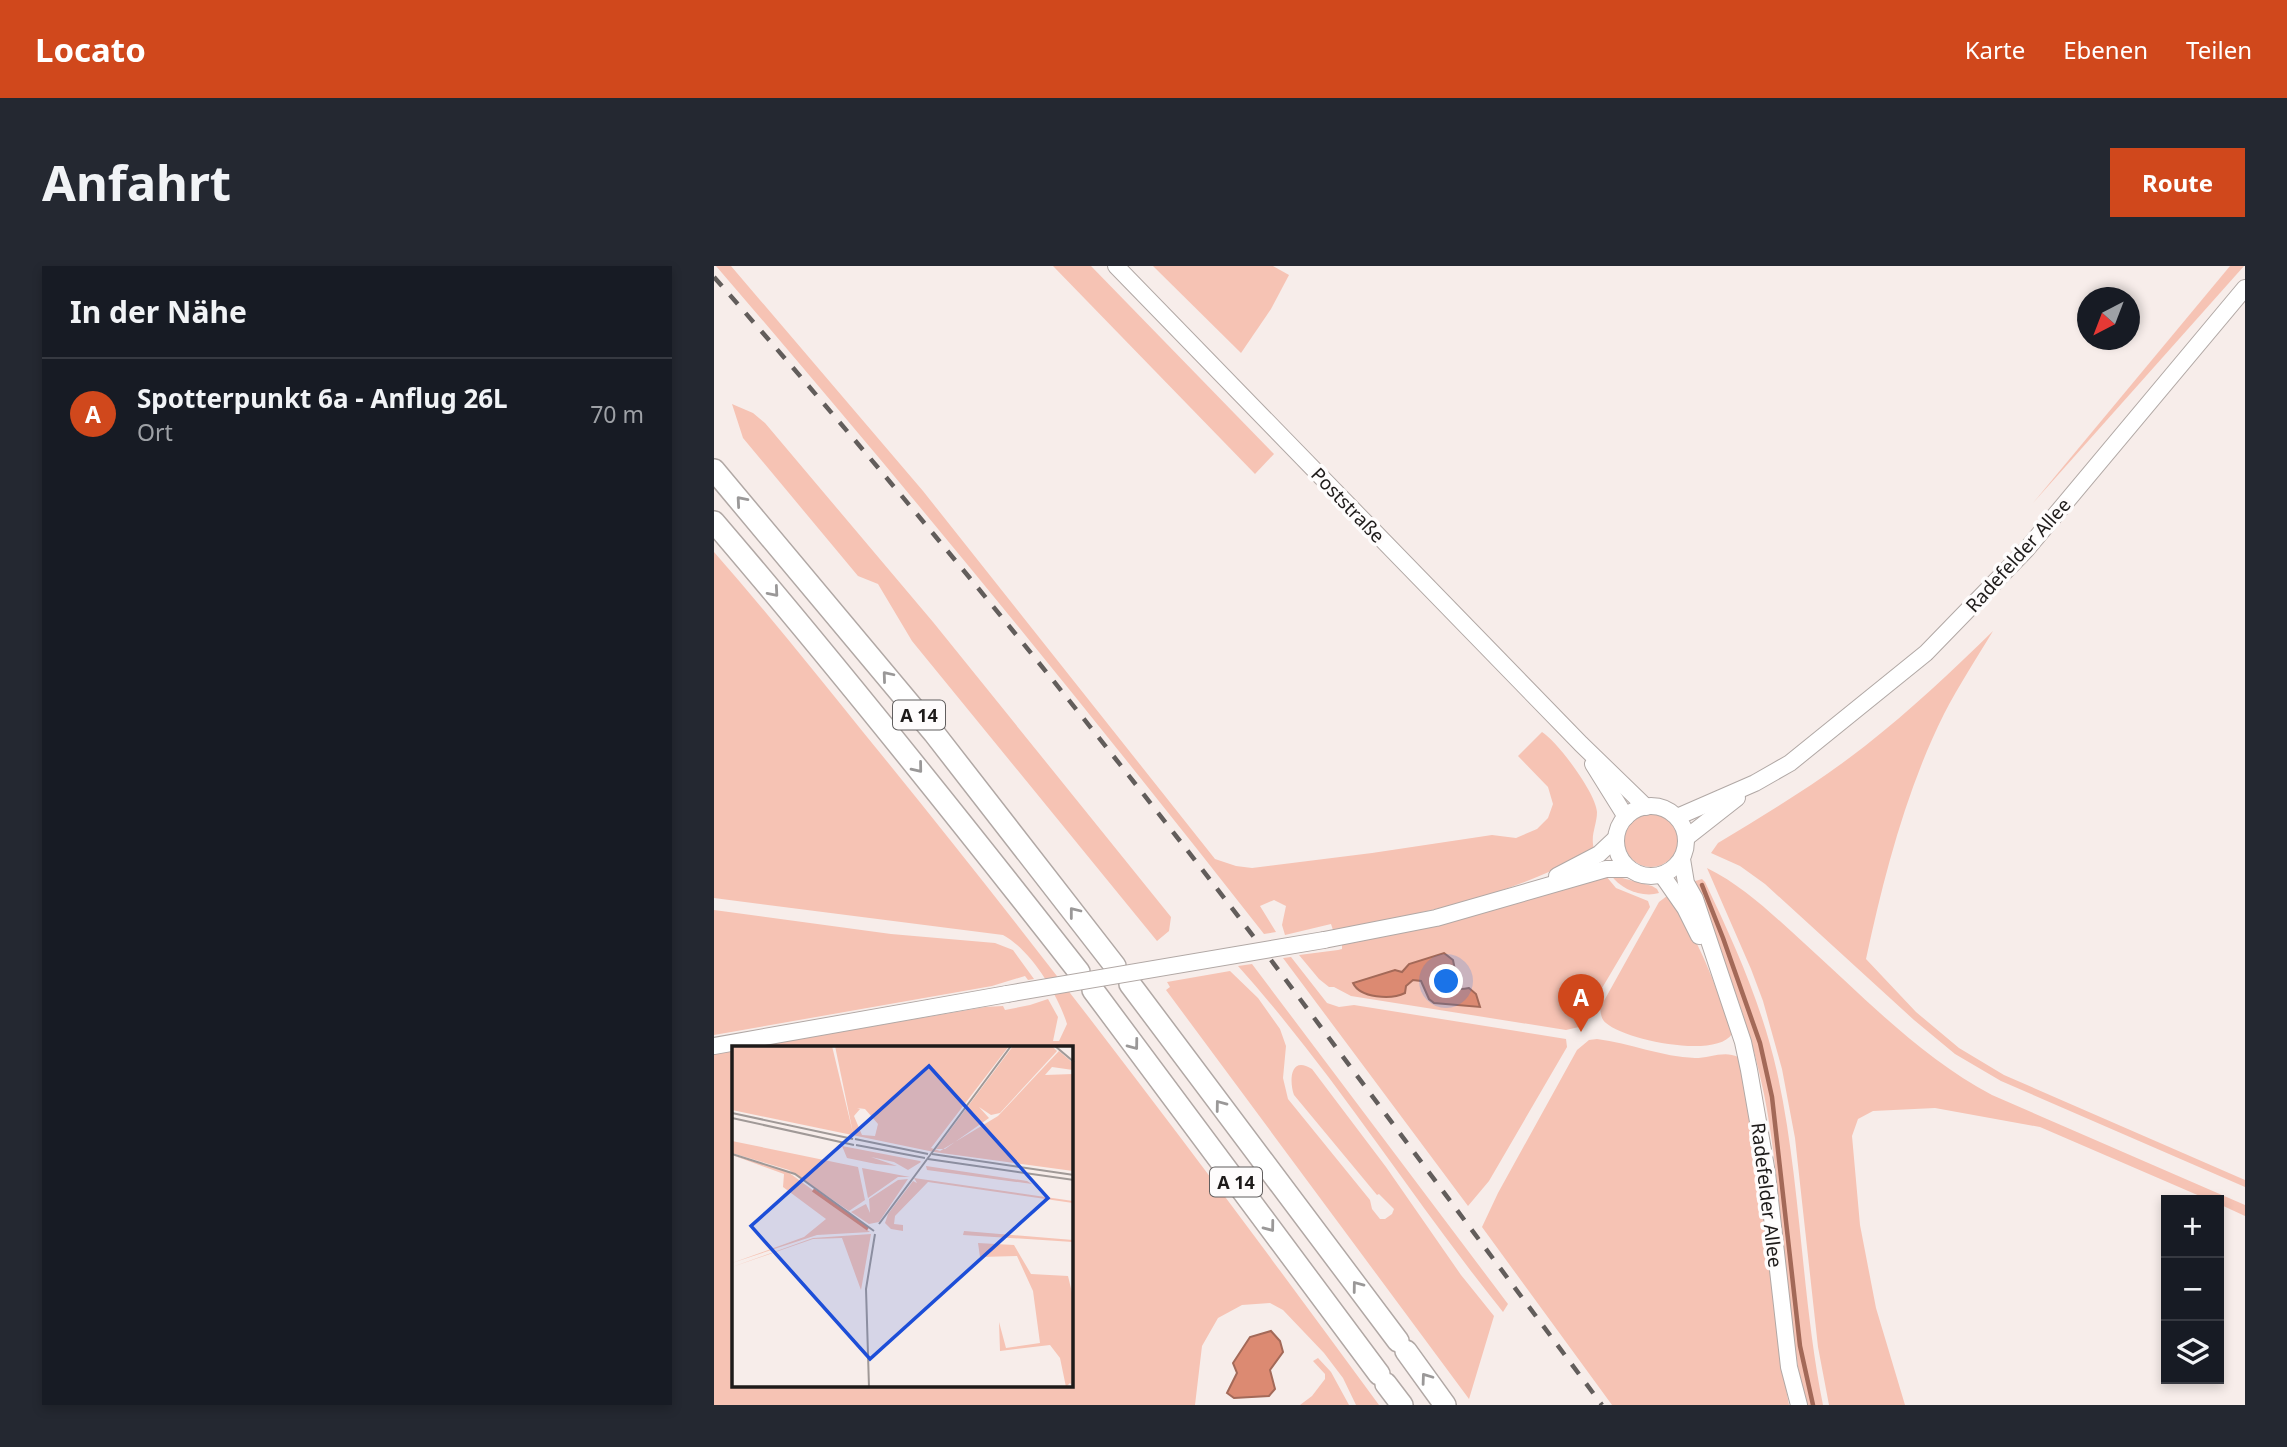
<!DOCTYPE html>
<html lang="de">
<head>
<meta charset="utf-8">
<style>
	:root { --surface:#171b24; --page:#242831; --text:#f1f3f6; --muted:#9ea1a6; --line:#363941; --accent:#d0481c }
	body { margin:0; font-family:"Noto Sans",sans-serif; background:var(--page); color:var(--text) }
	.controls { position:absolute; right:21px; bottom:21px; display:grid; overflow:hidden; border-radius:0px; box-shadow:0 4px 10px #0003 }
	.controls button { width:63px; height:63px; display:grid; place-items:center; padding:0; border:0; border-bottom:2px solid var(--line); background:var(--surface); color:var(--text); font:35px sans-serif }
	.compass { position:absolute; left:1363px; top:21px; width:63px; height:63px; border-radius:50%; background:var(--surface); box-shadow:0 4px 10px #0003; rotate:222deg }
	.you { position:absolute; left:733px; top:716px; width:24px; height:24px; margin:-18px; border:5px solid #fff; border-radius:50%; background:#1a73e8; box-shadow:0 0 0 10px #1a73e833 }
	.badge { display:grid; place-items:center; width:46px; height:46px; border-radius:50%; background:var(--accent); color:#fff; font-size:23px; font-weight:700 }
	.pin { position:absolute; translate:-50% -58px; filter:drop-shadow(0 2px 4px #0008) }
	.pin::after { content:''; position:absolute; top:37px; width:24px; height:21px; background:inherit; clip-path:polygon(0 0,100% 0,50% 100%) }
	.list { margin:0; padding:0; list-style:none }
	h2 { display:flex; justify-content:space-between; align-items:center; height:91px; margin:0; padding:0 28px; font-size:30px }
	h2 small { font-size:23px; font-weight:400; color:var(--muted) }
	.list li { display:grid; grid-template-columns:46px 1fr auto; gap:21px; align-items:center; box-sizing:border-box; height:112px; padding:0 28px; border-top:2px solid var(--line) }
	.list b { display:block; font-size:26px; white-space:nowrap }
	.list p { margin:0; font-size:23px; white-space:nowrap; color:var(--muted) }
	.list em { font-size:23px; font-style:normal; color:var(--muted) }
	.icon { flex:none; width:38px; height:38px; fill:none; stroke:currentColor; stroke-width:2; stroke-linecap:round; stroke-linejoin:round }
	.map { position:relative; flex:none; width:1531px; height:1139px; overflow:hidden; border-radius:0px }
	header { display:flex; align-items:center; gap:42px; box-sizing:border-box; height:98px; padding:0 35px; background:var(--accent); color:#fff }
	header strong { font-size:33px }
	nav { display:flex; gap:38px; margin-inline-start:auto; font-size:24px }
	.intro { display:flex; align-items:center; justify-content:space-between; box-sizing:border-box; height:168px; padding:0 42px }
	h1 { margin:0; font-size:49px }
	.button { padding:18px 32px; border-radius:0px; background:var(--accent); color:#fff; font-size:24px; font-weight:700 }
	main { display:flex; gap:42px; padding:0 42px }
	aside { flex:1; background:var(--surface); border-radius:0px; box-shadow:0 4px 10px #0003 }
	.map>svg:first-child { display:block }
	.green { fill:#f6c3b4 }
	.water { fill:#dc8a72; stroke:#a36958; stroke-width:2 }
	.lines { fill:none; stroke-linecap:round; stroke-linejoin:round }
	.stream { stroke:#a36958; stroke-width:4.5 }
	.secondary-casing { stroke:#b1a8a5; stroke-width:18 }
	.highway-casing { stroke:#b1a8a5; stroke-width:24 }
	.secondary { stroke:#fff; stroke-width:16 }
	.highway { stroke:#fff; stroke-width:21 }
	.rail { stroke:#625d5b; stroke-width:4.5; stroke-dasharray:12 12; stroke-linecap:butt }
	.secondary-bridge-casing { stroke:#b1a8a5; stroke-width:18; stroke-linecap:butt }
	.secondary-bridge { stroke:#fff; stroke-width:16 }
	.oneway { stroke:#9a9898 }
	.labels { text-anchor:middle; dominant-baseline:central; stroke-width:7; stroke-linejoin:round; paint-order:stroke }
	.shield { fill:#fefcfc; stroke:#615e5e; stroke-width:2 }
	.shield-label { font-size:18px; font-weight:bold; fill:#1e1b1a }
	.street-label { font-size:19px; fill:#1e1b1a; stroke:#fefcfc }
	.inset-river { fill:none; stroke:#dc8a72; stroke-width:3.5 }
	.inset-road { fill:none; stroke:#a09997; stroke-width:2 }
	.view { fill:#1d4ed8; fill-opacity:0.15; stroke:#1d4ed8; stroke-width:3.5 }
	.inset-edge { fill:none; stroke:#1e1b1a; stroke-width:3.5 }
</style>
</head>
<body>
<header>
<strong>Locato</strong>
<nav><a>Karte</a><a>Ebenen</a><a>Teilen</a></nav>
</header>
<div class="intro"><h1>Anfahrt</h1><a class="button">Route</a></div>
<main>
<aside>
<h2>In der Nähe<small></small></h2>
<ul class="list">
<li><span class="badge">A</span><div><b>Spotterpunkt 6a - Anflug 26L</b><p>Ort</p></div><em>70 m</em></li>
</ul>
</aside>
<div class="map">
<svg width="1531" height="1139" viewBox="0 0 1531 1139">
	<rect width="100%" height="100%" fill="#f7edea"/>
	<g class="green">
		<path d="M2,0H17L209,225L501,593L522,600L538,602L658,587L778,569L802,572L823,563L834,552L839,538L834,521L804,490L828,466C843,475 882,527 883,546C883,559 876,569 880,583C868,593 851,598 837,605C768,636 693,650 619,664L617,658L571,669L568,659L572,640L560,634L546,640L562,666L550,668C372,441 190,218 2,0Z"/>
		<path d="M339,0H377L560,188L541,208Z"/>
		<path d="M439,0H559L575,9L557,43L527,87Z"/>
		<path d="M1516,0H1530L1319,237Z"/>
		<path d="M18,138L39,147L51,157L219,356L457,651L455,665L443,675L198,375L164,318L144,310L29,172Z"/>
		<path d="M0,286C51,344 100,405 149,466C328,685 498,911 665,1139H642L629,1112L610,1087L569,1044L556,1037L528,1039L504,1052L488,1080L481,1139H0V787L19,784V1120H357V782H32L271,741L289,740L291,744L316,739L334,733L344,751L339,775H345L353,758C344,729 317,684 289,669L0,632Z"/>
		<path d="M1279,365C1262,393 1245,419 1230,448C1192,524 1170,610 1152,693L1202,746L1245,782L1290,809L1531,914V921L1287,815L1241,788L1200,754L1051,618L1026,600L997,587L1004,577C1054,547 1105,516 1151,480C1197,444 1238,405 1279,365Z"/>
		<circle cx="937" cy="574" r="27"/>
		<path d="M993,602C1031,621 1059,649 1090,677C1150,731 1206,791 1278,829L1531,939V950L1505,938V934H1495L1326,861L1221,842L1159,845L1144,853L1138,870L1146,959L1162,1042L1191,1139H1115L1104,1081L1081,872L1068,803L1049,735L1037,703Z"/>
		<path d="M897,609L938,620L943,623L945,627C928,632 906,623 897,609Z"/>
		<path d="M892,610L902,622L934,635L936,641L865,761L852,764L637,730L620,721H615L605,713L585,689L624,684L628,683V679L765,648Z"/>
		<path d="M988,613L991,616C1020,677 1048,739 1063,806C1087,915 1087,1029 1109,1139H1091L1090,1134C1083,1097 1077,1061 1073,1023C1066,958 1063,892 1050,828C1035,754 1007,685 978,616Z"/>
		<path d="M953,630C985,670 1002,720 1018,768C1002,793 911,774 892,757C887,753 887,748 886,742L945,636Z"/>
		<path d="M0,644L177,668L281,677L299,684L320,713L314,714L311,710L278,720L0,769Z"/>
		<path d="M577,691L613,737L625,741L640,739L852,773L853,781L775,915L754,940L569,692Z"/>
		<path d="M538,698L794,1038L789,1046C698,933 621,808 524,700Z"/>
		<path d="M516,705L544,732L566,763L572,780L569,812L574,833L656,934L658,943L666,953H671L678,948L680,943L665,928L663,929L580,829C575,815 576,789 598,803L672,901L747,1009L780,1050L755,1133L452,724L456,721L453,716Z"/>
		<path d="M883,773C916,777 948,791 981,792C995,792 1011,784 1024,791C1050,905 1053,1023 1075,1139H898L768,961L784,927L863,784L875,774Z"/>
		<path d="M604,1092L617,1106L635,1139H586L598,1130L611,1113V1108L599,1095Z"/>
	</g>
	<g class="water">
		<path d="M730,687L739,694L741,704L736,716C741,724 746,724 755,722L762,728L766,741L720,737L715,733L707,715L699,714L692,720L691,727C677,734 646,732 639,717L681,704L688,706L695,698Z"/>
		<path d="M557,1065L566,1075L569,1086L556,1104L561,1123L555,1130L520,1132L513,1127L523,1107L519,1097L536,1071Z"/>
	</g>
	<g class="lines">
		<path class="stream" d="M988,619L1009,672L1046,777L1058,831L1086,1080L1099,1139"/>
		<defs>
			<g id="secondary">
				<path d="M402,0L867,478L932,541"/>
				<path d="M879,498L912,551"/>
				<circle cx="937" cy="575" r="35"/>
				<path d="M963,551L1041,517L1076,497L1212,387L1312,284L1531,22"/>
				<path d="M972,572L1023,532"/>
				<path d="M968,593L972,617L981,633L1029,776L1035,804L1053,907L1075,1101L1085,1139"/>
				<path d="M948,609L971,642L985,670"/>
				<path d="M843,610L885,588L902,572"/>
				<path d="M610,674L722,652L892,603H915"/>
				<path d="M0,780L293,728"/>
			</g>
			<g id="highway">
				<path d="M0,204L220,467L401,700"/>
				<path d="M0,256C126,403 246,554 365,706"/>
				<path d="M416,718L684,1075"/>
				<path d="M379,724L665,1108"/>
				<path d="M692,1085L731,1139"/>
				<path d="M672,1118L688,1139"/>
			</g>
		</defs>
		<use href="#secondary" class="secondary-casing"/>
		<use href="#highway" class="highway-casing"/>
		<use href="#secondary" class="secondary"/>
		<use href="#highway" class="highway"/>
		<g class="rail">
			<path d="M0,11C189,226 370,448 543,675"/>
			<path d="M557,694L888,1139"/>
		</g>
		<defs>
			<path id="secondary-bridge" d="M293,728L610,674"/>
		</defs>
		<use href="#secondary-bridge" class="secondary-bridge-casing"/>
		<use href="#secondary-bridge" class="secondary-bridge"/>
	</g>
	<defs><path id="oneway-chevron" d="M-2-3.5L2.5 0L-2 3.5" fill="none" stroke-width="1.6" stroke-linecap="round" stroke-linejoin="round" transform="scale(1.75)"/></defs>
	<g class="oneway">
		<use href="#oneway-chevron" transform="translate(27 235) rotate(-131)"/>
		<use href="#oneway-chevron" transform="translate(60 326) rotate(49)"/>
		<use href="#oneway-chevron" transform="translate(173 410) rotate(-130)"/>
		<use href="#oneway-chevron" transform="translate(204 502) rotate(51)"/>
		<use href="#oneway-chevron" transform="translate(360 646) rotate(-128)"/>
		<use href="#oneway-chevron" transform="translate(420 779) rotate(53)"/>
		<use href="#oneway-chevron" transform="translate(506 839) rotate(-127)"/>
		<use href="#oneway-chevron" transform="translate(556 961) rotate(53)"/>
		<use href="#oneway-chevron" transform="translate(643 1020) rotate(-127)"/>
		<use href="#oneway-chevron" transform="translate(712 1112) rotate(-126)"/>
	</g>
	<g class="labels">
		<g class="shield">
			<rect x="179" y="434.5" width="52" height="29" rx="5"/>
			<rect x="496" y="901.5" width="52" height="29" rx="5"/>
		</g>
		<g class="shield-label">
			<text x="205" y="449">A 14</text>
			<text x="522" y="916">A 14</text>
		</g>
		<g class="street-label">
			<text transform="translate(634 239) rotate(46)">Poststraße</text>
			<text transform="translate(1304 289) rotate(-48)">Radefelder Allee</text>
			<text transform="translate(1053 929) rotate(83)">Radefelder Allee</text>
		</g>
	</g>
	<g transform="translate(18 780)">
		<rect width="341" height="341" fill="#f7edea"/>
		<path d="M0,0H100L121,87L103,0H277L199,102L208,105L266,70L327,5L341,17V24L320,21L313,29L341,28V125L202,106L0,64ZM125,62L133,63L146,78L143,90L130,89L122,70L128,63ZM281,0H320L325,5L268,67L259,69L247,61L257,72L213,103H204ZM0,95L126,121L133,154L117,165L57,124L0,107ZM110,100L188,115L189,116L176,124L162,116L139,111L165,120L144,118L115,112ZM0,109L56,126L138,186L85,189L0,217L72,191L94,173L51,141L52,128ZM194,120L295,135L300,138L195,124ZM130,122L178,131H166L136,152ZM182,132L341,155V157L196,136L163,170L162,178L171,179V185L159,183L153,177L156,168L181,135L185,137ZM176,133L147,176L137,178L119,166L134,158L138,167L137,153L166,134ZM232,185L341,194V196L231,189ZM139,188L129,244L110,192L81,193L0,221L81,192ZM246,197L282,199L299,228L336,230L342,255L341,341L338,337L334,341L328,312L318,299L268,305L267,276L274,302L308,297L301,245L285,210L248,211Z" fill="#f6c3b4" fill-rule="evenodd"/>
		<path class="inset-river" d="M81,144L136,183"/>
		<path class="inset-road" d="M323,0L342,16M0,67L121,93M0,72L122,99M123,93L196,108M124,99L193,112M0,108L63,128L142,185M200,108L342,129M196,113L342,134M147,178L279,0M137,341L134,243L143,188"/>
		<path class="view" d="M197,20L316,152L138,313L19,180Z"/>
		<rect width="341" height="341" class="inset-edge"/>
	</g>
</svg>
<div class="controls">
<button>+</button>
<button>−</button>
<button><svg class="icon" aria-label="layers" viewBox="0 0 24 24"><path d="M12 4l9 5-9 5-9-5zM3 14l9 5 9-5"/></svg></button>
</div>
<svg class="compass" viewBox="-18 -18 36 36"><path d="M0-13l5 13h-10z" fill="#e53935"/><path d="M0 13l5-13h-10z" fill="#9ea1a6"/></svg>
<div class="you"></div>
<div class="pin badge" style="left:867px;top:766px">A</div>
</div>
</main>
</body>
</html>
